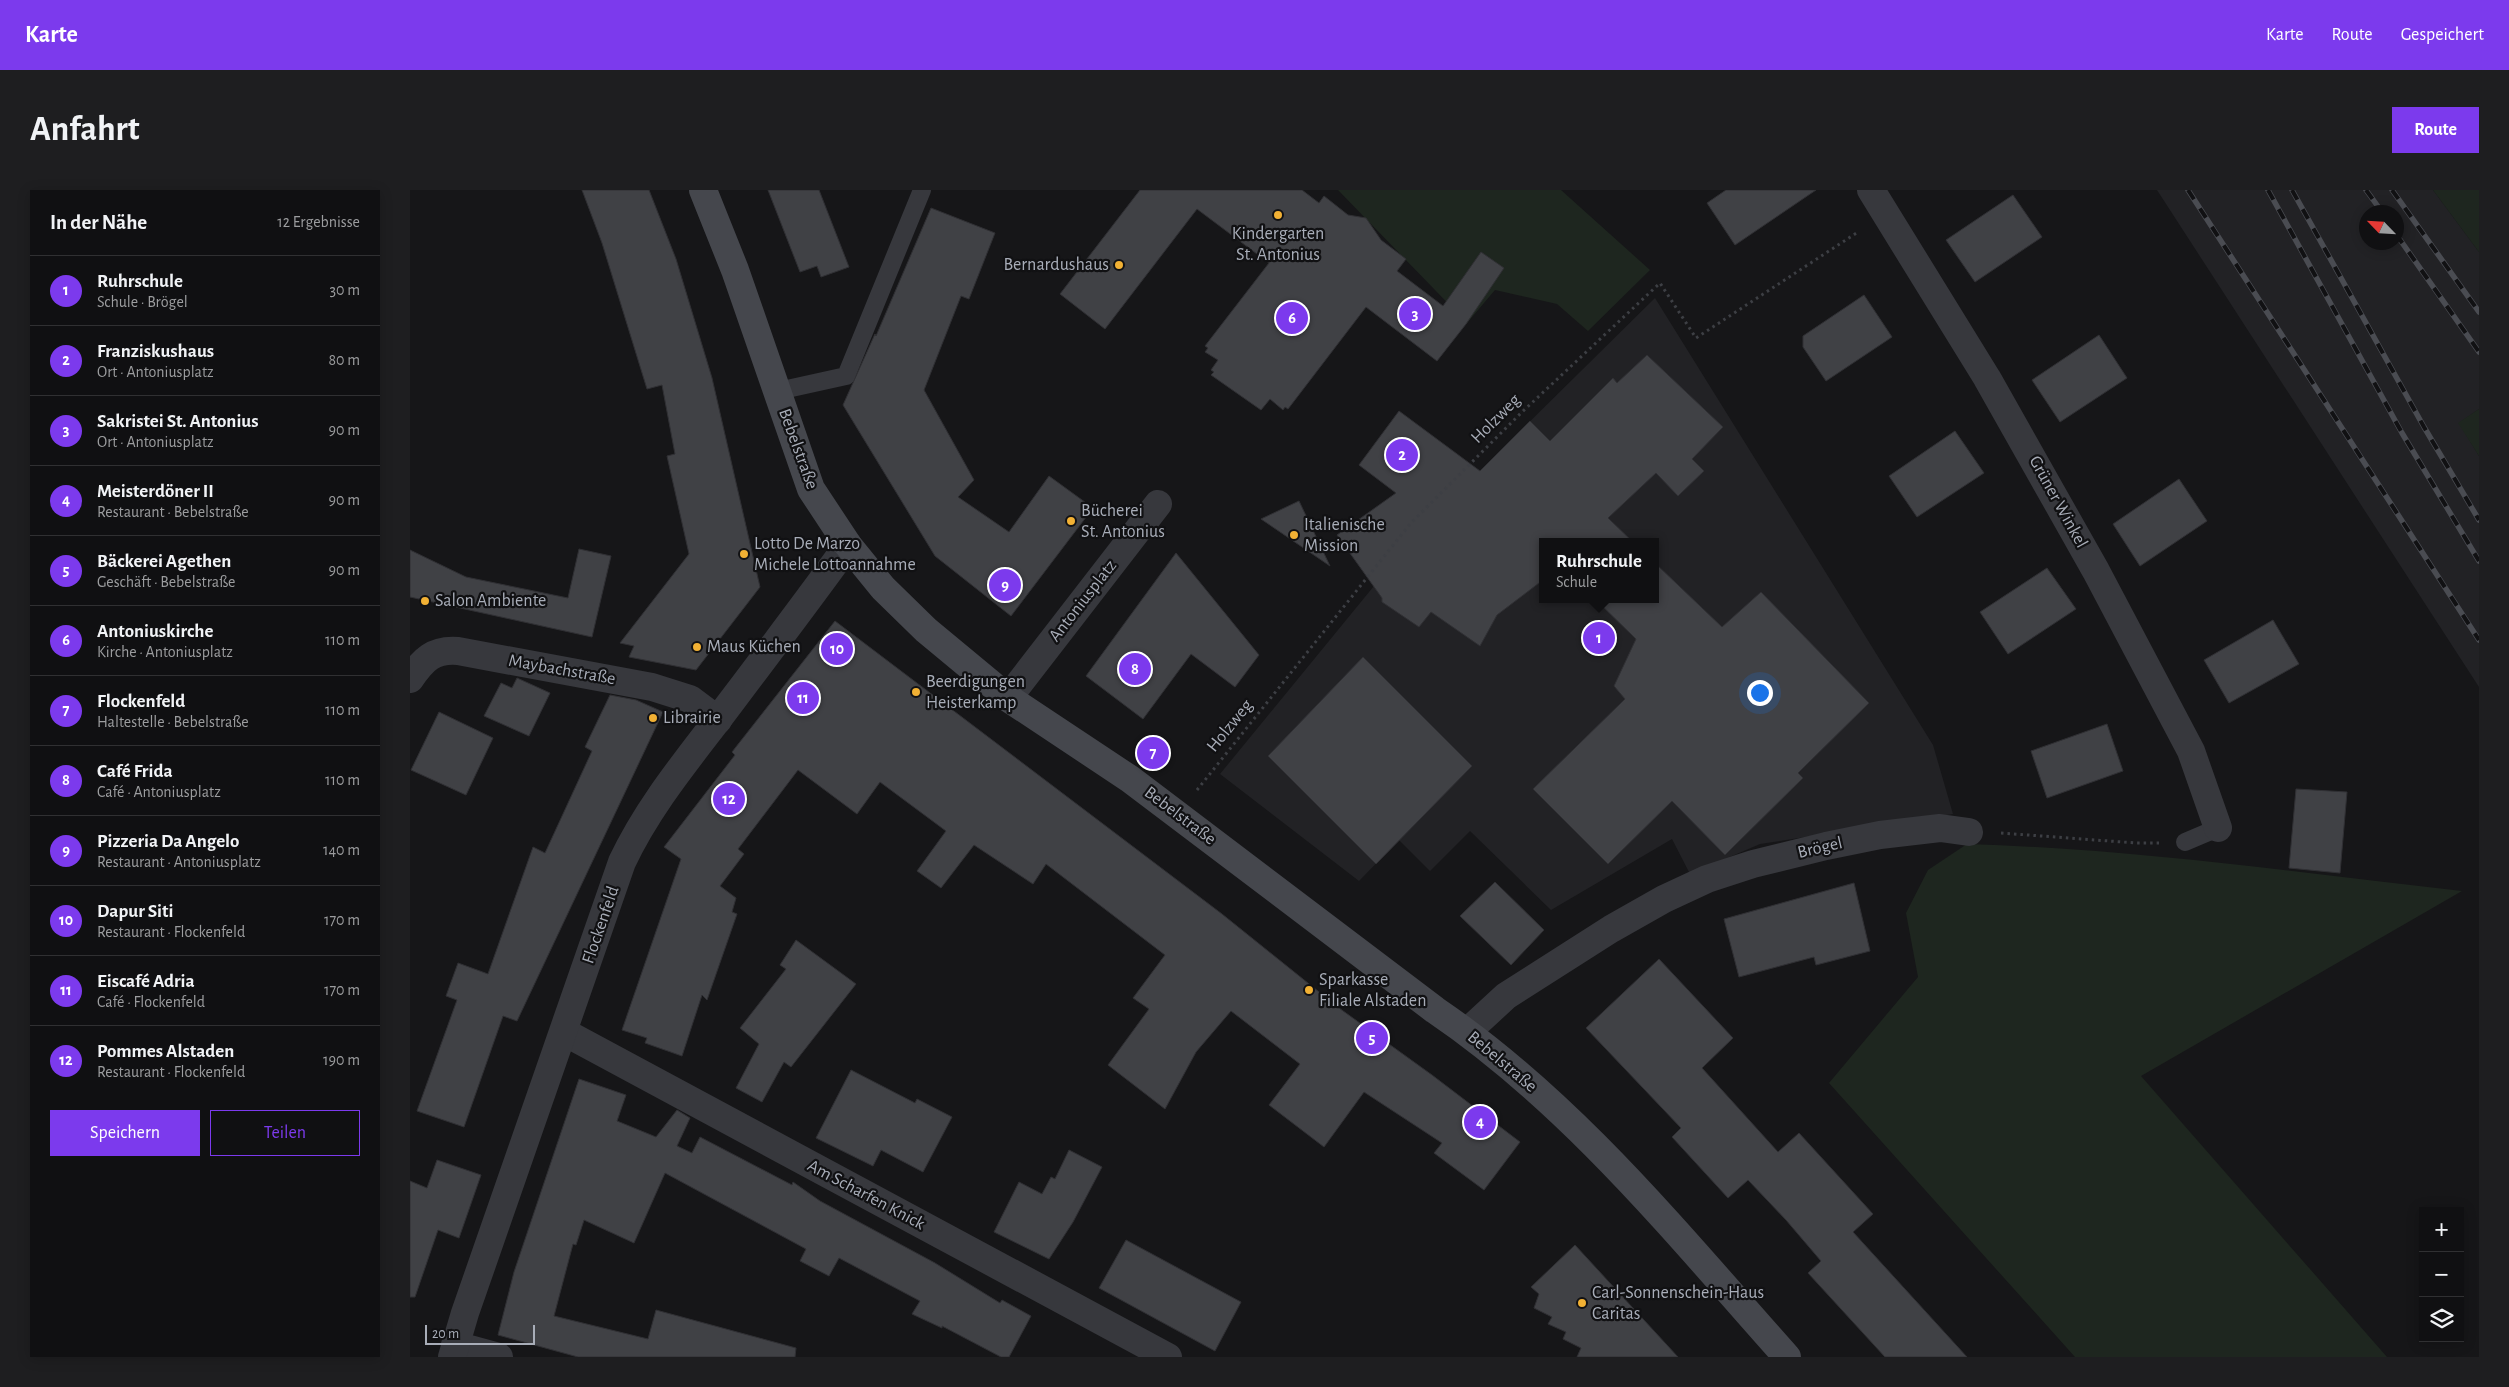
<!DOCTYPE html>
<html lang="de">
<head>
<meta charset="utf-8">
<style>
	:root { --surface:#101012; --page:#1e1e20; --text:#f1f3f6; --muted:#9c9d9f; --line:#303032; --accent:#7c3aed }
	body { margin:0; font-family:"Alegreya Sans",sans-serif; background:var(--page); color:var(--text) }
	.controls { position:absolute; right:15px; bottom:15px; display:grid; overflow:hidden; border-radius:0px; box-shadow:0 2px 12px #0003 }
	.controls button { width:45px; height:45px; display:grid; place-items:center; padding:0; border:0; border-bottom:1px solid var(--line); background:var(--surface); color:var(--text); font:25px sans-serif }
	.compass { position:absolute; left:1949px; top:15px; width:45px; height:45px; border-radius:50%; background:var(--surface); box-shadow:0 2px 12px #0003; rotate:295deg }
	.scale { position:absolute; left:15px; bottom:12px; width:110px; box-sizing:border-box; padding-left:5px; border:2px solid #a8adb8; border-top:0; font-size:14px; line-height:18px; white-space:nowrap; color:#a8adb8; -webkit-text-stroke:4px #111113; paint-order:stroke }
	.you { position:absolute; left:1349px; top:502px; width:18px; height:18px; margin:-12px; border:4px solid #fff; border-radius:50%; background:#1a73e8; box-shadow:0 0 0 8px #1a73e833 }
	.badge { display:grid; place-items:center; width:32px; height:32px; border-radius:50%; background:var(--accent); color:#fff; font-size:16px; font-weight:700 }
	.pin { position:absolute; translate:-50% -50%; border:2px solid #fff; box-shadow:0 1px 5px #0006 }
	.popup { position:absolute; left:1129px; top:348px; width:120px; height:65px; box-sizing:border-box; display:grid; place-content:center; border-radius:0px; background:var(--surface); filter:drop-shadow(0 1px 4px #0005); font-size:16px; white-space:nowrap; color:var(--muted) }
	.popup b { font-size:19px; color:var(--text) }
	.popup::after { content:''; position:absolute; left:50%; top:100%; margin-left:-10px; border:10px solid transparent; border-top-color:var(--surface) }
	.list { margin:0; padding:0; list-style:none }
	h2 { display:flex; justify-content:space-between; align-items:center; height:65px; margin:0; padding:0 20px; font-size:21px }
	h2 small { font-size:16px; font-weight:400; color:var(--muted) }
	.list li { display:grid; grid-template-columns:32px 1fr auto; gap:15px; align-items:center; box-sizing:border-box; height:70px; padding:0 20px; border-top:1px solid var(--line) }
	.list b { display:block; font-size:19px; white-space:nowrap }
	.list p { margin:0; font-size:16px; white-space:nowrap; color:var(--muted) }
	.list em { font-size:16px; font-style:normal; color:var(--muted) }
	.actions { display:flex; gap:10px; padding:15px 20px }
	.actions a { flex:1; padding:11px 0; border:1px solid var(--accent); border-radius:0px; text-align:center; font-size:18px; color:var(--accent) }
	.actions .main { background:var(--accent); color:#fff }
	.icon { flex:none; width:28px; height:28px; fill:none; stroke:currentColor; stroke-width:2; stroke-linecap:round; stroke-linejoin:round }
	.map { position:relative; flex:none; width:2069px; height:1167px; overflow:hidden; border-radius:0px }
	header { display:flex; align-items:center; gap:30px; box-sizing:border-box; height:70px; padding:0 25px; background:var(--accent); color:#fff }
	header strong { font-size:24px }
	nav { display:flex; gap:28px; margin-inline-start:auto; font-size:18px }
	.intro { display:flex; align-items:center; justify-content:space-between; box-sizing:border-box; height:120px; padding:0 30px }
	h1 { margin:0; font-size:35px }
	.button { padding:12px 22px; border-radius:0px; background:var(--accent); color:#fff; font-size:18px; font-weight:700 }
	main { display:flex; gap:30px; padding:0 30px }
	aside { flex:1; background:var(--surface); border-radius:0px; box-shadow:0 2px 12px #0003 }
	.map>svg:first-child { display:block }
	.built { fill:#222225; fill-rule:evenodd }
	.green { fill:#1e261f }
	.building { fill:#404145; stroke:#303034 }
	.lines { fill:none; stroke-linecap:round; stroke-linejoin:round }
	.path { stroke:#3d3f44; stroke-width:3; stroke-dasharray:2.5 4; stroke-linecap:butt }
	.lane { stroke:#37383d; stroke-width:18 }
	.street { stroke:#37383d; stroke-width:28 }
	.secondary { stroke:#45474d; stroke-width:28 }
	.rail-casing { stroke:#4a4c52; stroke-width:5.5 }
	.rail { stroke:#111113; stroke-width:4; stroke-dasharray:11; stroke-linecap:butt }
	.poi-dot { fill:#f2b134; stroke:#111113; stroke-width:2 }
	.labels { text-anchor:middle; dominant-baseline:central; stroke-width:4.5; stroke-linejoin:round; paint-order:stroke }
	.poi-label { font-size:18px; fill:#a8adb8; stroke:#111113; text-anchor:start }
	.street-label { font-size:18px; fill:#a8adb8; stroke:#111113 }
</style>
</head>
<body>
<header>
<strong>Karte</strong>
<nav><a>Karte</a><a>Route</a><a>Gespeichert</a></nav>
</header>
<div class="intro"><h1>Anfahrt</h1><a class="button">Route</a></div>
<main>
<aside>
<h2>In der Nähe<small>12 Ergebnisse</small></h2>
<ul class="list">
<li><span class="badge">1</span><div><b>Ruhrschule</b><p>Schule · Brögel</p></div><em>30 m</em></li>
<li><span class="badge">2</span><div><b>Franziskushaus</b><p>Ort · Antoniusplatz</p></div><em>80 m</em></li>
<li><span class="badge">3</span><div><b>Sakristei St. Antonius</b><p>Ort · Antoniusplatz</p></div><em>90 m</em></li>
<li><span class="badge">4</span><div><b>Meisterdöner II</b><p>Restaurant · Bebelstraße</p></div><em>90 m</em></li>
<li><span class="badge">5</span><div><b>Bäckerei Agethen</b><p>Geschäft · Bebelstraße</p></div><em>90 m</em></li>
<li><span class="badge">6</span><div><b>Antoniuskirche</b><p>Kirche · Antoniusplatz</p></div><em>110 m</em></li>
<li><span class="badge">7</span><div><b>Flockenfeld</b><p>Haltestelle · Bebelstraße</p></div><em>110 m</em></li>
<li><span class="badge">8</span><div><b>Café Frida</b><p>Café · Antoniusplatz</p></div><em>110 m</em></li>
<li><span class="badge">9</span><div><b>Pizzeria Da Angelo</b><p>Restaurant · Antoniusplatz</p></div><em>140 m</em></li>
<li><span class="badge">10</span><div><b>Dapur Siti</b><p>Restaurant · Flockenfeld</p></div><em>170 m</em></li>
<li><span class="badge">11</span><div><b>Eiscafé Adria</b><p>Café · Flockenfeld</p></div><em>170 m</em></li>
<li><span class="badge">12</span><div><b>Pommes Alstaden</b><p>Restaurant · Flockenfeld</p></div><em>190 m</em></li>
</ul>
<div class="actions"><a class="main">Speichern</a><a>Teilen</a></div>
</aside>
<div class="map">
<svg width="2069" height="1167" viewBox="0 0 2069 1167">
	<rect width="100%" height="100%" fill="#161618"/>
	<g class="built">
		<path d="M1747,0H2023L2069,62V219L2049,233L2069,266V497ZM1956,22H1986V52H1956Z"/>
		<path d="M1245,108L1523,555L1543,624L1350,654L1280,684L1262,649L1141,720L1060,641L1020,681L989,650L949,691L810,584L1009,341ZM1133,352H1245V409H1133Z"/>
	</g>
	<g class="green">
		<path d="M928,0H1151L1240,80L1178,141L1147,114L1085,100L1057,133Z"/>
		<path d="M2023,0H2069V62Z"/>
		<path d="M2069,219V266L2048,233Z"/>
		<path d="M1557,654C1722,659 1887,682 2052,701L1731,886L1977,1167H1665L1419,893L1508,787L1496,723L1518,680Z"/>
	</g>
	<g class="building">
		<path d="M172,0H239L266,69L302,188L350,397L286,480L219,467L224,456L210,453L279,364L257,266L265,264L252,195L237,199L192,53Z"/>
		<path d="M358,0H409L439,77L411,87L407,76L390,82Z"/>
		<path d="M730,0H892L909,13L914,6L938,25L956,28L971,50L996,69L987,81L1033,116L1071,62L1094,78L1056,134L1027,171L956,117L878,219L875,217L873,220L860,209L851,220L801,185L804,182L801,180L808,170L795,162L798,158L795,156L859,73L787,19L695,139L650,104Z"/>
		<path d="M1316,0H1406L1325,55L1297,13Z"/>
		<path d="M1603,5L1632,47L1565,92L1536,50Z"/>
		<path d="M521,18L585,43L559,109L551,106L514,200L564,290L548,307L599,342L639,286L683,318L601,426L525,366L433,215L465,144L466,146Z"/>
		<path d="M1454,105L1482,147L1416,191L1393,157V146Z"/>
		<path d="M1689,145L1717,188L1650,232L1622,190Z"/>
		<path d="M1237,165L1313,237L1282,269L1294,281L1268,306L1246,283L1198,328L1223,352H1133V390L1087,425L1070,456L1021,422L1009,437L972,412V408L927,345L986,303L949,275L989,221L1070,281L1120,231L1140,251L1203,188L1207,193Z"/>
		<path d="M1545,241L1574,283L1507,327L1479,286Z"/>
		<path d="M1769,289L1797,331L1730,376L1703,334Z"/>
		<path d="M889,311L920,376L851,329Z"/>
		<path d="M169,359L201,366L182,447L0,407V360L56,387L158,408Z"/>
		<path d="M766,363L849,465L825,497L781,464L733,529L676,486Z"/>
		<path d="M1245,373L1312,437L1351,402L1459,513L1388,583L1393,588L1315,665L1262,611L1198,674L1123,599L1215,509L1204,496L1226,449L1185,409H1245Z"/>
		<path d="M1637,378L1666,419L1598,464L1570,422Z"/>
		<path d="M1863,430L1889,474L1819,513L1794,470Z"/>
		<path d="M425,431L812,724L929,818L1022,885L1110,952L1074,1000L1024,963L1032,953L954,902L914,957L859,915L890,874L821,821L786,862L755,919L698,875L739,819L723,808L755,765L636,674L623,694L564,655L531,698L507,681L536,641L470,592L447,624L388,580L328,659L334,664L310,696L326,708L322,722L327,724L297,810L292,805L272,866L235,853L237,848L212,840L271,669L254,657L325,565L322,562Z"/>
		<path d="M953,467L1062,576L966,674L858,566Z"/>
		<path d="M107,488L140,503L119,546L74,526L91,493L102,498Z"/>
		<path d="M200,505L226,510L253,522L107,831L93,826L54,937L7,921L47,810L36,806L48,773L78,784L123,657L135,663L182,561L175,557Z"/>
		<path d="M29,522L83,548L56,605L1,580Z"/>
		<path d="M1697,534L1713,581L1637,608L1621,561Z"/>
		<path d="M1886,599L1937,602L1930,683L1879,678Z"/>
		<path d="M1085,692L1134,740L1101,775L1050,726Z"/>
		<path d="M1444,693L1460,761L1406,775L1404,767L1329,787L1314,729Z"/>
		<path d="M386,750L446,794L381,877L374,872L352,912L326,898L349,854L330,838L376,779L370,775Z"/>
		<path d="M1249,769L1323,848L1292,878L1368,962L1389,943L1463,1024L1443,1042L1557,1167H1475L1398,1083L1411,1071L1376,1030L1338,990L1318,1008L1262,947L1271,938L1176,838Z"/>
		<path d="M441,880L505,913L507,909L542,927L513,982L471,960L463,976L406,948Z"/>
		<path d="M169,889L216,905L207,931L246,947L267,920L280,928L267,956L282,963L290,947L382,995L383,992L410,1011L525,1073L590,1113L592,1110L621,1126L599,1167H591L532,1136V1138L502,1124L510,1111L429,1068L419,1086L390,1071L396,1059L255,983L224,1053L174,1030L166,1055L163,1054L144,1126L238,1149L246,1120L386,1158L385,1167H168L88,1145L104,1082Z"/>
		<path d="M659,960L692,977L663,1032L639,1069L584,1042L609,992L632,1004L641,987L645,989Z"/>
		<path d="M27,970L71,985L49,1048L28,1040L5,1107H0V991L17,998Z"/>
		<path d="M716,1050L831,1112L805,1161L689,1098Z"/>
		<path d="M1165,1055L1268,1167H1167L1171,1158L1153,1149L1156,1142L1138,1134L1142,1127L1124,1118L1129,1104L1121,1097Z"/>
	</g>
	<g class="lines">
		<g class="path">
			<path d="M787,600L1000,334L1111,223L1250,93L1286,148L1448,42"/>
			<path d="M1591,643L1726,653H1749"/>
		</g>
		<g class="lane">
			<path d="M368,201L436,186L512,0"/>
			<path d="M1775,652L1808,638"/>
		</g>
		<g class="street">
			<path d="M1461,0L1577,188L1686,381L1781,561L1808,638"/>
			<path d="M0,489C13,470 23,459 48,461L242,497L280,509L308,530"/>
			<path d="M598,508L748,314"/>
			<path d="M154,842L758,1167"/>
			<path d="M1057,842L1096,806L1201,739L1254,709L1297,689L1343,674L1416,656L1470,645L1530,638L1559,642"/>
			<path d="M45,1155L89,1167"/>
			<path d="M42,1167L55,1123L212,672C237,619 273,575 309,528C352,471 396,413 438,355"/>
		</g>
		<path class="secondary" d="M293,0L325,80L401,299L438,355L473,398L516,440L598,508L720,589L1025,820C1162,913 1268,1045 1377,1167"/>
		<defs>
			<g id="rail">
				<path d="M1778,0L2069,450"/>
				<path d="M1858,0L1992,243L2069,371"/>
				<path d="M1882,0L2014,237L2069,330"/>
				<path d="M1956,0L1972,22"/>
				<path d="M1982,0L2069,122"/>
				<path d="M1986,44L2069,162"/>
			</g>
		</defs>
		<use href="#rail" class="rail-casing"/>
		<use href="#rail" class="rail"/>
	</g>
	<g class="poi-dot">
		<circle cx="868" cy="25" r="5"/>
		<circle cx="709" cy="75" r="5"/>
		<circle cx="661" cy="331" r="5"/>
		<circle cx="884" cy="345" r="5"/>
		<circle cx="334" cy="364" r="5"/>
		<circle cx="15" cy="411" r="5"/>
		<circle cx="287" cy="457" r="5"/>
		<circle cx="506" cy="502" r="5"/>
		<circle cx="243" cy="528" r="5"/>
		<circle cx="899" cy="800" r="5"/>
		<circle cx="1172" cy="1113" r="5"/>
	</g>
	<g class="labels">
		<g class="poi-label">
			<text x="868" y="44" text-anchor="middle">Kindergarten<tspan x="868" dy="21">St. Antonius</tspan></text>
			<text x="699" y="75" text-anchor="end">Bernardushaus</text>
			<text x="671" y="321">Bücherei<tspan x="671" dy="21">St. Antonius</tspan></text>
			<text x="894" y="335">Italienische<tspan x="894" dy="21">Mission</tspan></text>
			<text x="344" y="354">Lotto De Marzo<tspan x="344" dy="21">Michele Lottoannahme</tspan></text>
			<text x="25" y="411">Salon Ambiente</text>
			<text x="297" y="457">Maus Küchen</text>
			<text x="516" y="492">Beerdigungen<tspan x="516" dy="21">Heisterkamp</tspan></text>
			<text x="253" y="528">Librairie</text>
			<text x="909" y="790">Sparkasse<tspan x="909" dy="21">Filiale Alstaden</tspan></text>
			<text x="1182" y="1103">Carl-Sonnenschein-Haus<tspan x="1182" dy="21">Caritas</tspan></text>
		</g>
		<g class="street-label">
			<text transform="translate(1086 229) rotate(-45)">Holzweg</text>
			<text transform="translate(388 259) rotate(70)">Bebelstraße</text>
			<text transform="translate(1648 312) rotate(61)">Grüner Winkel</text>
			<text transform="translate(673 411) rotate(-52)">Antoniusplatz</text>
			<text transform="translate(152 480) rotate(10)">Maybachstraße</text>
			<text transform="translate(820 536) rotate(-51)">Holzweg</text>
			<text transform="translate(770 626) rotate(37)">Bebelstraße</text>
			<text transform="translate(1410 658) rotate(-13)">Brögel</text>
			<text transform="translate(191 735) rotate(-71)">Flockenfeld</text>
			<text transform="translate(1092 872) rotate(40)">Bebelstraße</text>
			<text transform="translate(456 1005) rotate(28)">Am Scharfen Knick</text>
		</g>
	</g>
</svg>
<div class="controls">
<button>+</button>
<button>−</button>
<button><svg class="icon" aria-label="layers" viewBox="0 0 24 24"><path d="M12 4l9 5-9 5-9-5zM3 14l9 5 9-5"/></svg></button>
</div>
<svg class="compass" viewBox="-18 -18 36 36"><path d="M0-13l5 13h-10z" fill="#e53935"/><path d="M0 13l5-13h-10z" fill="#9c9d9f"/></svg>
<div class="scale">20 m</div>
<div class="you"></div>
<div class="pin badge" style="left:1189px;top:448px">1</div>
<div class="popup"><b>Ruhrschule</b>Schule</div>
<div class="pin badge" style="left:992px;top:265px">2</div>
<div class="pin badge" style="left:1005px;top:124px">3</div>
<div class="pin badge" style="left:1070px;top:932px">4</div>
<div class="pin badge" style="left:962px;top:848px">5</div>
<div class="pin badge" style="left:882px;top:128px">6</div>
<div class="pin badge" style="left:743px;top:563px">7</div>
<div class="pin badge" style="left:725px;top:479px">8</div>
<div class="pin badge" style="left:595px;top:395px">9</div>
<div class="pin badge" style="left:427px;top:459px">10</div>
<div class="pin badge" style="left:393px;top:508px">11</div>
<div class="pin badge" style="left:319px;top:609px">12</div>
</div>
</main>
</body>
</html>
